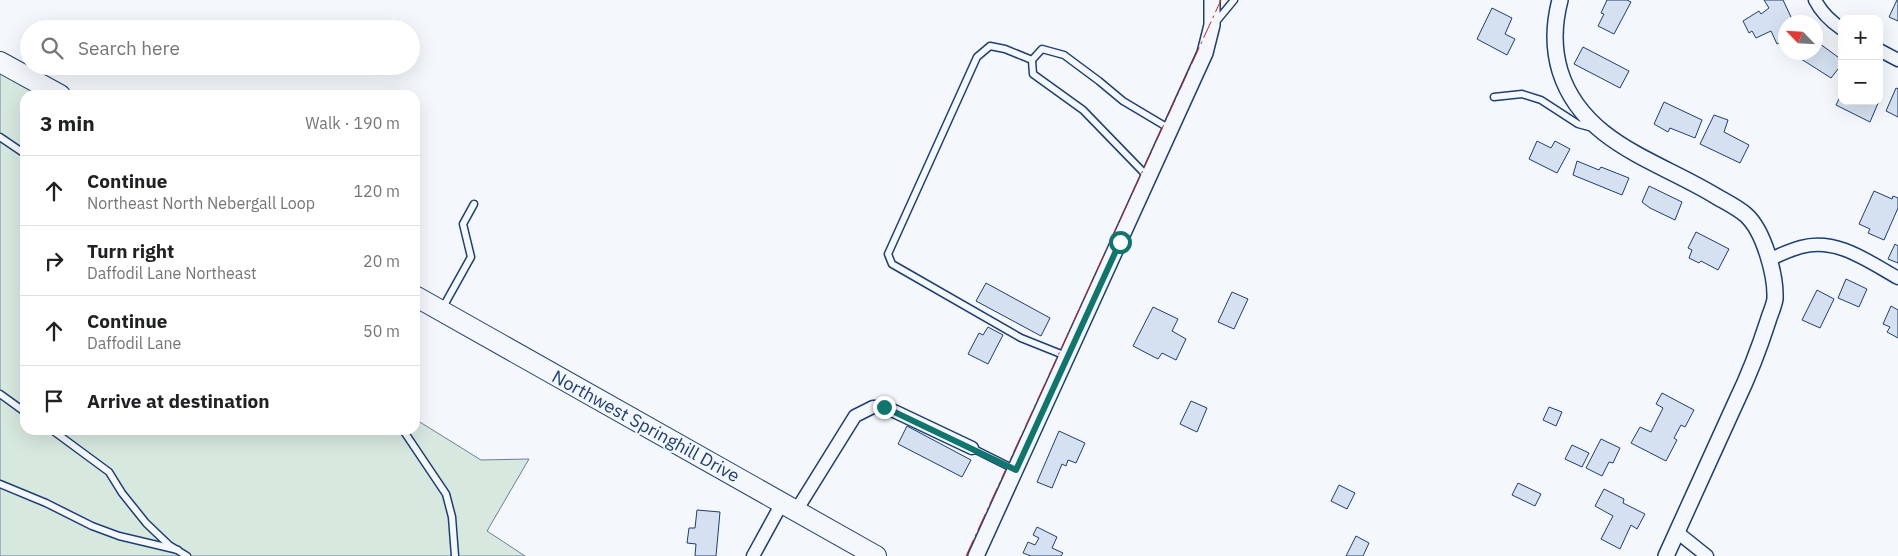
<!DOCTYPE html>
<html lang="en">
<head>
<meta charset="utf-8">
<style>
	:root { --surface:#fff; --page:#f6f6f6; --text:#202124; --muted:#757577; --line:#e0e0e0 }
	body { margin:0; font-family:"IBM Plex Sans",sans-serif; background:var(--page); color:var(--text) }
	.controls { position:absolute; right:15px; top:15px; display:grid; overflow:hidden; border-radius:10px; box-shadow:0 5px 20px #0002 }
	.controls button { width:45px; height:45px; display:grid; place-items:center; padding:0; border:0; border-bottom:1px solid var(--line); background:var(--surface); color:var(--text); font:25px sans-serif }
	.compass { position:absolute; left:1778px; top:15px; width:45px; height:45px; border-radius:50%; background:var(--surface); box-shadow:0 5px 20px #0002; rotate:295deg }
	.stop { position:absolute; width:15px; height:15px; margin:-11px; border:4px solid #0f766e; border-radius:50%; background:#fff }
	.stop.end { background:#0f766e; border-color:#fff; box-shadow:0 1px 5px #0008 }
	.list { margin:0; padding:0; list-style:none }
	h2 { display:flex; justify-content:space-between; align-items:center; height:65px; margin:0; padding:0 20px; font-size:21px }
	h2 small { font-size:16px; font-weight:400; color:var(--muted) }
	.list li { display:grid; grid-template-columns:32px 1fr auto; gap:15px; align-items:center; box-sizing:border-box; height:70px; padding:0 20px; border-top:1px solid var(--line) }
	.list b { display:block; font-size:19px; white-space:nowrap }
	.list p { margin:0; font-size:16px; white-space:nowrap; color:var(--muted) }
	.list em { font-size:16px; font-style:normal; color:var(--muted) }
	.icon { flex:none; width:28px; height:28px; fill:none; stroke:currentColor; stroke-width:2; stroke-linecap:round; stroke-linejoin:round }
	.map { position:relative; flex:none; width:1898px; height:556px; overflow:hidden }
	.search { position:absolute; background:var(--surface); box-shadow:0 5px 20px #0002; left:20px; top:20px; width:400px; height:55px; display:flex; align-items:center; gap:12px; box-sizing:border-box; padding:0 18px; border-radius:28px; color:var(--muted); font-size:19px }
	.panel { position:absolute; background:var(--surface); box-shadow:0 5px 20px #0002; left:20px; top:90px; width:400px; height:345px; border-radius:15px }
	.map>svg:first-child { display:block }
	.green { fill:#d7e8df; stroke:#687fa3 }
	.building { fill:#d5e0f0; stroke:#1d3f73 }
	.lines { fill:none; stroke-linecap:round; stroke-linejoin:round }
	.service-casing { stroke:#1d3f73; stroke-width:9 }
	.minor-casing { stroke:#1d3f73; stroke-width:15 }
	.tertiary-casing { stroke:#1d3f73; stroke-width:18 }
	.primary-casing { stroke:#1d3f73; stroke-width:22 }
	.service { stroke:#f4f7fb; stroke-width:6 }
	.minor { stroke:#f4f7fb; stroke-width:12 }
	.tertiary { stroke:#f4f7fb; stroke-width:15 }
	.primary { stroke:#f4f7fb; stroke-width:20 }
	.power { stroke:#c62828; stroke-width:1; stroke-dasharray:18 4 2.5 4; stroke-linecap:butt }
	.route { stroke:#0f766e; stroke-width:6 }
	.labels { text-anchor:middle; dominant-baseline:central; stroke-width:4; stroke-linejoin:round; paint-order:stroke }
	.street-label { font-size:18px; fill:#1d3f73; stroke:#f4f7fb }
</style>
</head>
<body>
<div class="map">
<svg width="1898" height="556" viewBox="0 0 1898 556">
	<rect width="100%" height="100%" fill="#f4f7fb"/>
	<path class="green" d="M0,71L44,95H25V430H415V419L481,460L529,459L487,531L525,556H0Z"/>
	<g class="building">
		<path d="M1607,0H1627L1631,2L1614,34L1598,26L1604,14L1601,13Z"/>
		<path d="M1764,0H1783L1792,19L1786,22V39L1777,44L1771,31L1756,38L1752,31L1749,33L1743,21L1759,11L1761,14L1769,8Z"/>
		<path d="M1897,0H1898V21L1889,17Z"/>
		<path d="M1492,8L1512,18L1505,34L1515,39L1507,55L1477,39Z"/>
		<path d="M1816,41L1842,60V64L1831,78L1798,57L1801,52H1816Z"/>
		<path d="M1583,47L1629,71L1620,88L1574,64Z"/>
		<path d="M1896,88L1898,89V117L1886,111Z"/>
		<path d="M1842,93V101H1879L1870,122L1836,105Z"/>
		<path d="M1664,102L1702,120L1695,138L1670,128L1668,132L1654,124Z"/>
		<path d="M1714,115L1728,120L1724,132L1749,145L1740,163L1700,144Z"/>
		<path d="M1537,141L1551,148L1555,141L1570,149L1557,173L1529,159Z"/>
		<path d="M1577,161L1599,170L1601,167L1629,178L1622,195L1573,175Z"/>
		<path d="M1649,186L1682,202L1675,220L1650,208L1642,202Z"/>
		<path d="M1874,191L1892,199L1893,196L1898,198V208L1884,240L1868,233L1870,229L1859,224Z"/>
		<path d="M1696,232L1729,249L1718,270L1701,261L1699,263L1689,258L1692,250L1688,248Z"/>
		<path d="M1895,244L1898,246V263L1888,259Z"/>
		<path d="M1846,279L1867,289L1859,307L1838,298Z"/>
		<path d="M986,283L1050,318L1041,336L976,301Z"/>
		<path d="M1817,290L1834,299L1820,328L1802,320Z"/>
		<path d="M1232,292L1248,299L1234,329L1218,322Z"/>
		<path d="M1891,306L1898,310V338L1887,332L1890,327L1883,324Z"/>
		<path d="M1153,307L1178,319L1172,331L1186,339L1176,360L1162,353L1158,359L1133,346Z"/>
		<path d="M988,327L1003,335L988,364L968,354L979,333L983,335Z"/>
		<path d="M1662,393L1694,410L1685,427L1681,425L1674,438L1677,440L1666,461L1631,443L1640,427L1651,432L1663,408L1656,404Z"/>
		<path d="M1191,401L1207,408L1197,432L1180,424Z"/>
		<path d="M1549,407L1562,412L1556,426L1543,420Z"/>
		<path d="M907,426L971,460L962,477L898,444Z"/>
		<path d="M1059,431L1085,443L1076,463L1068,460L1066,466L1062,464L1052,488L1037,482Z"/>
		<path d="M1601,439L1620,448L1613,463L1609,462L1602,476L1586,468Z"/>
		<path d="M1572,445L1589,453L1582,467L1565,459Z"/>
		<path d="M1518,483L1541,494L1535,506L1512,495Z"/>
		<path d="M1339,485L1355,493L1347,509L1331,501Z"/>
		<path d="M1604,489L1624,499L1623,503L1645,514L1637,529L1631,525L1620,549L1601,539L1613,516L1595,506Z"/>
		<path d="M697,510L720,512L716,556H695L696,544L687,543L689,528H695Z"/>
		<path d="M1037,527L1057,537L1052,548L1063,553L1061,556H1031L1023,553L1028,542L1035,545L1039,538L1033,535Z"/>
		<path d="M1356,536L1369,543L1363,556H1346Z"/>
	</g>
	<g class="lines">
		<defs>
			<g id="service">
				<path d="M1215,23L1234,0"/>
				<path d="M1032,60L1005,49L990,46L977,57L888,254L892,264L1021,338L1066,356"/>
				<path d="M1494,97L1522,94L1541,100L1578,124L1593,128"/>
				<path d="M0,137L25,154"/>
				<path d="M1148,177L1083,110L1033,74L1032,60L1042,49L1064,55L1099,81L1123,101L1170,129"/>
				<path d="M442,309L471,257L463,224L474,204"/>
				<path d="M0,394L25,412"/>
				<path d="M52,430L109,472L122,493L146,523L169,545L187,556"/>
				<path d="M403,430L446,494L452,517L455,556"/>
				<path d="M972,448L1014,469"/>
				<path d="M0,484L46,503L92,526L119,536L178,550"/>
			</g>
			<g id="minor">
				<path d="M1815,0C1821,12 1830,21 1842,29"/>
				<path d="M1879,50L1898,60"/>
				<path d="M1769,260C1779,255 1790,250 1801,247C1837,237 1869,262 1898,278"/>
				<path d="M796,511L855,416L873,407H884L896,412L972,448"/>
				<path d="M1677,532L1707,556"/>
				<path d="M753,556L782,503"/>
			</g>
			<g id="tertiary">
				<path d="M1560,0C1554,23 1553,48 1560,71C1582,142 1656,160 1714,195C1724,201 1737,207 1746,215C1764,231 1776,276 1775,299C1774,306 1770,314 1768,321C1759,349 1749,375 1736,402C1713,453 1689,505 1666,556"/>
				<path d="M976,556L1205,53L1212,25V0"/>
			</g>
			<g id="primary">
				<path d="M0,62L60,95"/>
				<path d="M415,296L876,556"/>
			</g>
		</defs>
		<use href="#service" class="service-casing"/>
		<use href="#minor" class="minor-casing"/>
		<use href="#tertiary" class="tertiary-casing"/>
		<use href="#primary" class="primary-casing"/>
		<use href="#service" class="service"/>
		<use href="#minor" class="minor"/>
		<use href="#tertiary" class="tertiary"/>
		<use href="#primary" class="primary"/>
		<path class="power" d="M966,556L1221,0"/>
	</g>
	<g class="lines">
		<path class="route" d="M884,407L1016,470L1120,242"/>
	</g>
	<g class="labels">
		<g class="street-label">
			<text transform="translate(646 426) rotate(29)">Northwest Springhill Drive</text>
		</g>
	</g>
</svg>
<div class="controls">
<button>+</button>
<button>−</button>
</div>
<svg class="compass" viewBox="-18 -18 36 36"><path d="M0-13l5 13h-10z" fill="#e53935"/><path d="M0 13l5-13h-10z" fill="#757577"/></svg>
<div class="stop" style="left:1120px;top:242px"></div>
<div class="stop end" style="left:884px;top:407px"></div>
<div class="search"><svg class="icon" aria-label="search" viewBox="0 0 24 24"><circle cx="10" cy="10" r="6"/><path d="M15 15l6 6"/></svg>Search here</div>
<section class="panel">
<h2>3 min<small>Walk · 190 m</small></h2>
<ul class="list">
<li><svg class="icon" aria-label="ahead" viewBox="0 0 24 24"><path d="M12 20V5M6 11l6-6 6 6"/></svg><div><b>Continue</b><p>Northeast North Nebergall Loop</p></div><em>120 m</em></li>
<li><svg class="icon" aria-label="right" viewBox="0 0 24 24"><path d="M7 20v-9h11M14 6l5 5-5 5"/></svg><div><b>Turn right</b><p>Daffodil Lane Northeast</p></div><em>20 m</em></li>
<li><svg class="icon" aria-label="ahead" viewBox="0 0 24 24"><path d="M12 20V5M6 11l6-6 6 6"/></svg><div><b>Continue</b><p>Daffodil Lane</p></div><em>50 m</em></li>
<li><svg class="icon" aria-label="arrive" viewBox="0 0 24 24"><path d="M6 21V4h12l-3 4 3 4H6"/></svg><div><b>Arrive at destination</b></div></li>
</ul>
</section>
</div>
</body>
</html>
